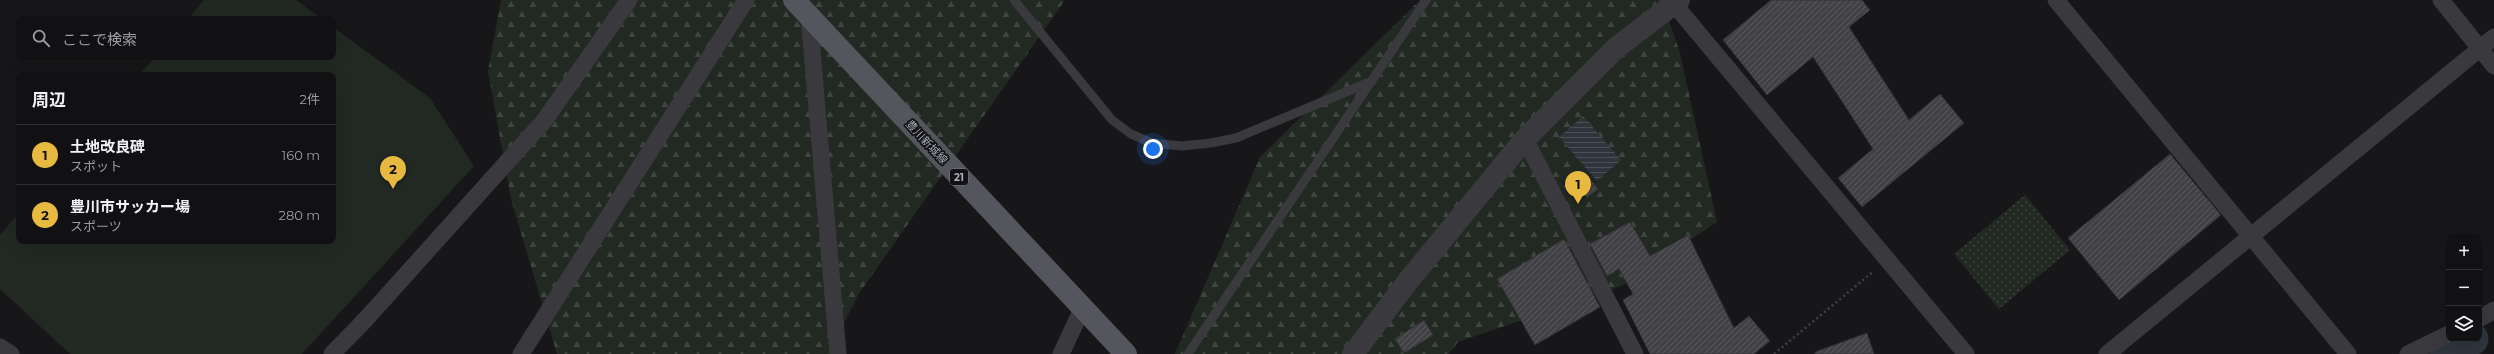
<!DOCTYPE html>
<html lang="ja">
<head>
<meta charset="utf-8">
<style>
	:root { --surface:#111113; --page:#1e1f21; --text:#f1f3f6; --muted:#9c9da0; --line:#303133; --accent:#e8b941 }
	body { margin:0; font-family:Montserrat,"Noto Sans JP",sans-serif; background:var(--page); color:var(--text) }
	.controls { position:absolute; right:12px; bottom:12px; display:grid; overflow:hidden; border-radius:8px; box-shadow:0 4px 16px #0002 }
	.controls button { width:36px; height:36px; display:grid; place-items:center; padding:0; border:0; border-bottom:1px solid var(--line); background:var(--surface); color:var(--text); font:20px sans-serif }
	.you { position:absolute; left:1153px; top:149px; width:14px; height:14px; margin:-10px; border:3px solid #fff; border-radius:50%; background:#1a73e8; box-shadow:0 0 0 6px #1a73e833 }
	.badge { display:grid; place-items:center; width:26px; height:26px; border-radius:50%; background:var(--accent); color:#111; font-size:13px; font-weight:700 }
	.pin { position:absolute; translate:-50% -33px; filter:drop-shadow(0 1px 2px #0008) }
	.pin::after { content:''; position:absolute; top:21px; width:14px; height:12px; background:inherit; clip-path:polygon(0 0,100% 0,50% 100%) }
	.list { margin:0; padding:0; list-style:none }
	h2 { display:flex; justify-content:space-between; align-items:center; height:52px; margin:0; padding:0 16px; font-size:17px }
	h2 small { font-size:13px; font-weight:400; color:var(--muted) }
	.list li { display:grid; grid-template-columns:26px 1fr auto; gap:12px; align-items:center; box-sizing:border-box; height:60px; padding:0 16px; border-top:1px solid var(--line) }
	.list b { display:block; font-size:15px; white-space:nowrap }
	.list p { margin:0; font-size:13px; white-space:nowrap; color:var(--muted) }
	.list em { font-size:13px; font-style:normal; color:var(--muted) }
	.icon { flex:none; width:22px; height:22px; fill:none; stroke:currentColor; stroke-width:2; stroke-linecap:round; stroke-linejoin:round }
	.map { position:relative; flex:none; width:2494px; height:354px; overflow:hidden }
	.search { position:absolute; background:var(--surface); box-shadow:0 4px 16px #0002; left:16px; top:16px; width:320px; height:44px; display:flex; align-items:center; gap:10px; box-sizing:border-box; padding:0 14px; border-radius:8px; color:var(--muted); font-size:15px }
	.panel { position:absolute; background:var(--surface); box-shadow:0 4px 16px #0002; left:16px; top:72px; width:320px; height:172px; border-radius:8px }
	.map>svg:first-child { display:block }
	.grass { fill:url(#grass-dots) }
	.forest { fill:url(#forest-firs) }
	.garden { fill:#222923 }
	.water { fill:url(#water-rules) }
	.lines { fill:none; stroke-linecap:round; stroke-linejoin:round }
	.river { stroke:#2e353d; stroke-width:33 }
	.building { fill:url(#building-hatch); stroke:#323135 }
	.path { stroke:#3f4045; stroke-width:2.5; stroke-dasharray:2 3; stroke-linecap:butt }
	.service { stroke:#39393e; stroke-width:9 }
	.minor { stroke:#39393e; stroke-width:17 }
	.tertiary { stroke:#39393e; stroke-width:22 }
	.primary { stroke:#55565d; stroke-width:22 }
	.labels { text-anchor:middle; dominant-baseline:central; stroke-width:3.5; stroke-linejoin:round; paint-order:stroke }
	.shield { fill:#121214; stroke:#7c7f87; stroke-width:1 }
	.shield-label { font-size:10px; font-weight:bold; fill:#aaaeb8 }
	.street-label { font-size:11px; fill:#aaaeb8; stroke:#121214 }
</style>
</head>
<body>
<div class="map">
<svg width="2494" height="354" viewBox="0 0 2494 354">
	<defs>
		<pattern id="grass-dots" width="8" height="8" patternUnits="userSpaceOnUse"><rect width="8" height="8" fill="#222923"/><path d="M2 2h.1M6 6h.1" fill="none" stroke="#3f4641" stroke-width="1.8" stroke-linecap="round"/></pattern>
		<pattern id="forest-firs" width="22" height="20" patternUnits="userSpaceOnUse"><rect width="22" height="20" fill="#222923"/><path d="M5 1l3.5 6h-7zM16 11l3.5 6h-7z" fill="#3f4641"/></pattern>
		<pattern id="water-rules" width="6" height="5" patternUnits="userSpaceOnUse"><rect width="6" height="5" fill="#2e353d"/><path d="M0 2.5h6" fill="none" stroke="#4a5057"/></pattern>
		<pattern id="building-hatch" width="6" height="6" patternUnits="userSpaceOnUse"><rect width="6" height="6" fill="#424246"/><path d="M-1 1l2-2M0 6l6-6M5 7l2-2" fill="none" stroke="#5b5b5f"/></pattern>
	</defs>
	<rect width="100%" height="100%" fill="#171719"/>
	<path class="grass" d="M2025,195L2070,250L1999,309L1954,254Z"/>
	<g class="forest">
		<path d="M501,0H1065L858,295L829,354H557L511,199L488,71Z"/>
		<path d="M1420,0H1662L1680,53L1717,222L1621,286L1458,342L1449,354H1175L1260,157Z"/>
	</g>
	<g class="garden">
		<path d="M204,0H296L322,19H188Z"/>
		<path d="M333,27L430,98L474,166L302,354H70L0,289V235L19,213V241H333V75H139L155,57H333Z"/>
	</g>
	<path class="water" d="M1583,116L1621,160L1597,181L1559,137Z"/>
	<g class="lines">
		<path class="river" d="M2445,354L2472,339"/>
	</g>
	<g class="building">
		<path d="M1771,0H1862L1870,10L1849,27L1909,120L1940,94L1964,123L1862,207L1838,178L1873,149L1813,57L1767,95L1723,40Z"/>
		<path d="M2170,154L2221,215L2119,300L2068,238Z"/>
		<path d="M1584,172L1598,189L1587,198L1573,181Z"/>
		<path d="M1630,222L1650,256L1688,235L1734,328L1749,316L1770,341L1754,354H1650L1623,300L1633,294L1619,269L1607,276L1590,244Z"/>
		<path d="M1564,239L1600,307L1535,345L1497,279Z"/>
		<path d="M1424,320L1433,335L1404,353L1395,339Z"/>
		<path d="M1867,333L1874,354H1815V352Z"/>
	</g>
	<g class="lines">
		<path class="path" d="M1774,354L1874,271"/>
		<g class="service">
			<path d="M1014,0L1112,120L1131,134L1152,143L1182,146L1211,143L1236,138L1372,81"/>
			<path d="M1188,354L1426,0"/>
		</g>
		<g class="minor">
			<path d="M2056,0L2348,354"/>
			<path d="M2441,0L2494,66"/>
			<path d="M1674,4L1966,354"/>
			<path d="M809,16L838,354"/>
			<path d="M1525,139L1635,354"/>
			<path d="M2479,319L2494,310"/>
			<path d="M0,347L11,354"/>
			<path d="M332,354L366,319L544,121L629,0"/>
			<path d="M521,354L746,0"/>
			<path d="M1061,354L1082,309"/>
			<path d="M2107,354L2494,37"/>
			<path d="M2408,354L2449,334"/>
		</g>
		<path class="tertiary" d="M1353,354L1408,281L1525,139L1616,48L1679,0"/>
		<path class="primary" d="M794,0L1126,354"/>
	</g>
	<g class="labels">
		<rect class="shield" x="950" y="169" width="18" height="16" rx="3"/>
		<g class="shield-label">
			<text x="959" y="177">21</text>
		</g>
		<g class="street-label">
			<text transform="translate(927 142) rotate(47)">豊川新城線</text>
		</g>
	</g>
</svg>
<div class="controls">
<button>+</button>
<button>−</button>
<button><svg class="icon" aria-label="layers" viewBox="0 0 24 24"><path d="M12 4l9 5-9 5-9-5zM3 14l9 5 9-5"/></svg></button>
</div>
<div class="you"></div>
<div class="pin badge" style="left:1578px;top:204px">1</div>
<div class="pin badge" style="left:393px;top:189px">2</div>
<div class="search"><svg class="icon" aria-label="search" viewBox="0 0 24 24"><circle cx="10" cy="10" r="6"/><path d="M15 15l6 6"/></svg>ここで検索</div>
<section class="panel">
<h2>周辺<small>2件</small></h2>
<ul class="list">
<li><span class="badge">1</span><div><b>土地改良碑</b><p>スポット</p></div><em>160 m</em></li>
<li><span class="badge">2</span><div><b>豊川市サッカー場</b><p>スポーツ</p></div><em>280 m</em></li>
</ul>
</section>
</div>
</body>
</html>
